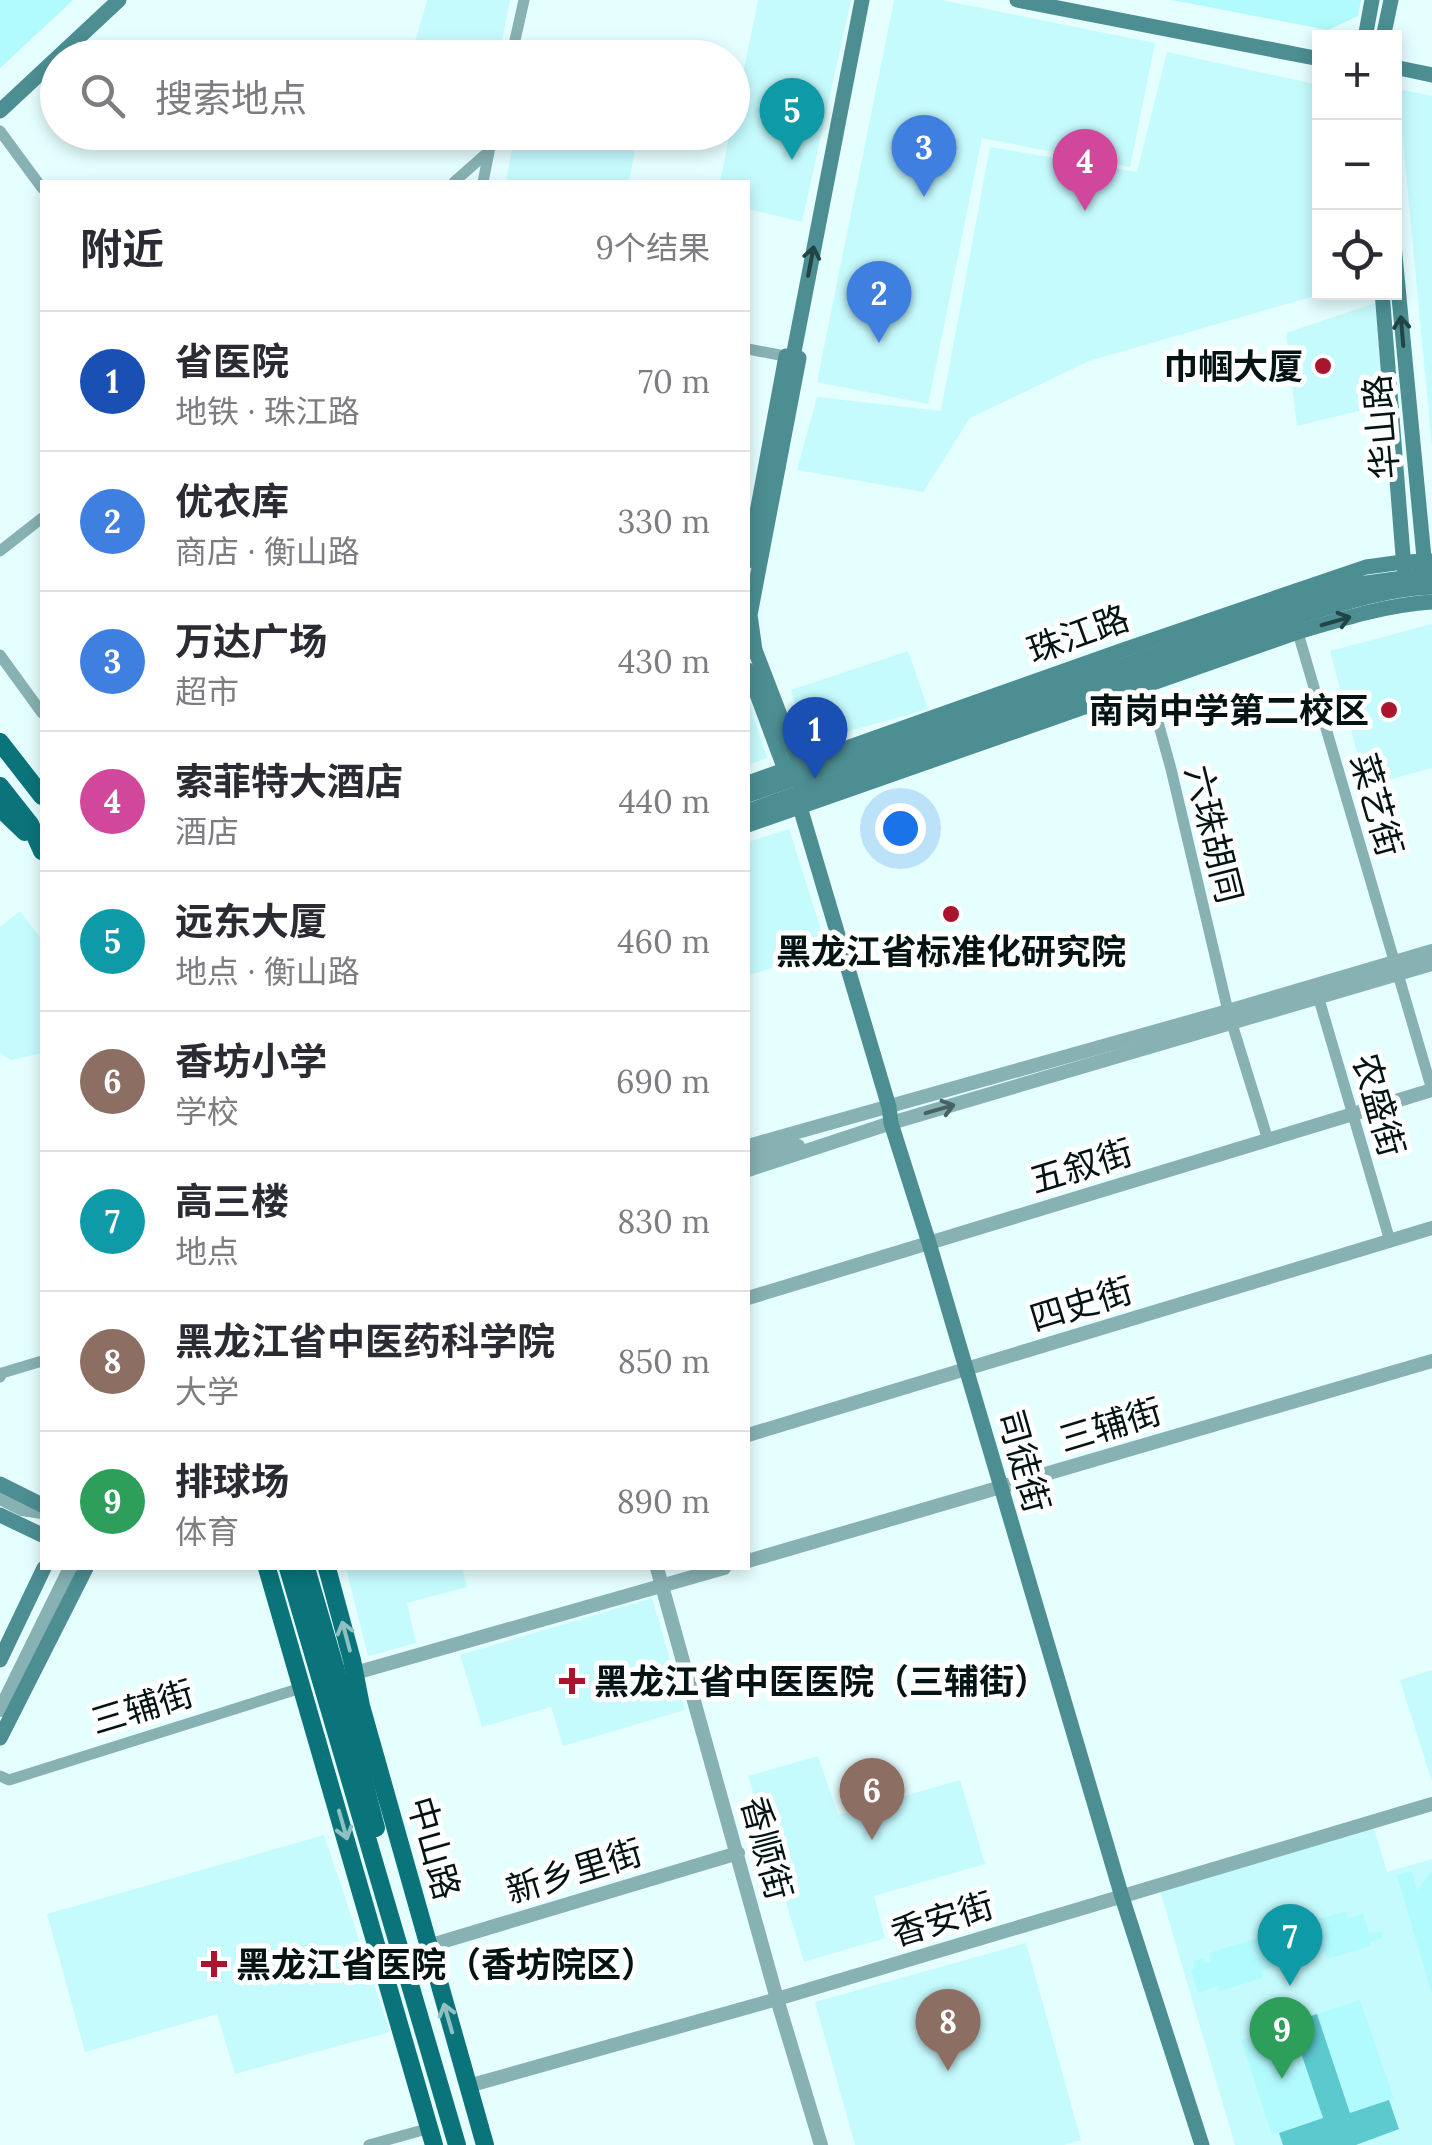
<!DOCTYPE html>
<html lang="zh">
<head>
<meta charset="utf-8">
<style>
	:root { --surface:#fff; --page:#f2f2f3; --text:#2b2b33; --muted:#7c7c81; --line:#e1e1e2; --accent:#b45309 }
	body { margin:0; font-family:Lora,"Noto Sans SC",serif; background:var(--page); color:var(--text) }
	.controls { position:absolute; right:30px; top:30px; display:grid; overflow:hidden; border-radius:0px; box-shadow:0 5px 15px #0003 }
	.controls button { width:90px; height:90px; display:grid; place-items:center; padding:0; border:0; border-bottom:2px solid var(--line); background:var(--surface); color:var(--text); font:50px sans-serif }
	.you { position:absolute; left:900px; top:828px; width:35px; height:35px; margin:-25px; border:8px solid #fff; border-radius:50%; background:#1a73e8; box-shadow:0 0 0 15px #1a73e833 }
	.badge { display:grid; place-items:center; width:65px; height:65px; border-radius:50%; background:var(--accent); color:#fff; font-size:32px; font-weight:700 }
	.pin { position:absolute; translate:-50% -82px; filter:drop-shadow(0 2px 5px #0008) }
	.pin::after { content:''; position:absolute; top:52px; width:35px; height:30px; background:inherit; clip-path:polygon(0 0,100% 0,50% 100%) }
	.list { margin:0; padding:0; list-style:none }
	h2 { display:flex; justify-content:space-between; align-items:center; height:130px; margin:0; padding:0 40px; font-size:42px }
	h2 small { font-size:32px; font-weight:400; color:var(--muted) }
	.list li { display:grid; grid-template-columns:65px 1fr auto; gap:30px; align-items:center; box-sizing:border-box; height:140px; padding:0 40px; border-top:2px solid var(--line) }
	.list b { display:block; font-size:38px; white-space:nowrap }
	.list p { margin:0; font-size:32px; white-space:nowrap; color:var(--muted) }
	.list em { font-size:32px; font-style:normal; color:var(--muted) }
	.icon { flex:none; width:55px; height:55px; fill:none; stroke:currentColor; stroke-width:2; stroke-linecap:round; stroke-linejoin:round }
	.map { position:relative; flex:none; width:1432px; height:2145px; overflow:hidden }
	.search { position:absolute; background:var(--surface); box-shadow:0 5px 15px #0003; left:40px; top:40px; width:710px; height:110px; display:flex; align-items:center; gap:25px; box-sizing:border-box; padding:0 35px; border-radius:55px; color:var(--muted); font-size:38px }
	.panel { position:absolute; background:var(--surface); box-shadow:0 5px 15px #0003; left:40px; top:180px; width:710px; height:1390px; border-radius:0px }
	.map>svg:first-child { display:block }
	.built { fill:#c6fbfe }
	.green { fill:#b1fafe }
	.forest { fill:#5cc9cf }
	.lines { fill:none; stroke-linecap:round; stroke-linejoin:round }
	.minor { stroke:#87b1b3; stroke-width:11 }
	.tertiary { stroke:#87b1b3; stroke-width:14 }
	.secondary { stroke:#4c8e92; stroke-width:15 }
	.primary { stroke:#0a747a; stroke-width:18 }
	.oneway { stroke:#214446 }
	.oneway2 { stroke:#466263 }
	.oneway3 { stroke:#91c0c3 }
	.poi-dot { fill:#aa142d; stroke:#fff; stroke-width:4 }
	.labels { text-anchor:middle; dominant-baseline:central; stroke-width:10; stroke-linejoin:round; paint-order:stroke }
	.poi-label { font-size:35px; font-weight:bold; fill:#041313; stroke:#fff; text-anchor:end }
	.street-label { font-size:35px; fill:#041313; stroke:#fff }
</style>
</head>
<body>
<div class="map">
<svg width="1432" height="2145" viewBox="0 0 1432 2145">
	<rect width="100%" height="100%" fill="#e5feff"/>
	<g class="built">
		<path d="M427,0H510L499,57H411Z"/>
		<path d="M758,0H851L802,222L748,209V182H720L730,133L732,132L733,123Z"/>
		<path d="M894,0H941L1155,43L1130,167L982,138L928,404L817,382Z"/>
		<path d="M1167,52L1319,85L1320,292L1325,293L1089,361L970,418L923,492L797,470L817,397L941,411L990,147L1137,172Z"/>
		<path d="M1398,89L1432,96V447Z"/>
		<path d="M515,133H584L636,143L629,182H506Z"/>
		<path d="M1375,303L1383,405L1297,426L1286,333Z"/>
		<path d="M1432,624V768L1366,786L1330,651Z"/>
		<path d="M908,651L928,709L807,743L791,690Z"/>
		<path d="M748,700L767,758L748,765Z"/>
		<path d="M789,829L828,952L748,975V842Z"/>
		<path d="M20,911L42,940V1053L11,1060L0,1053V927Z"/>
		<path d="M346,1568H462L467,1587L407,1603L416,1643L368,1656Z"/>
		<path d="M652,1598L685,1710L563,1746L551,1707L482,1727L460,1655Z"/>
		<path d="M1432,1670V1782L1400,1680Z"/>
		<path d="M818,1756L838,1815L960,1780L985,1864L874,1896L885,1938L804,1962L748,1776Z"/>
		<path d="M1372,1821L1387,1872L1432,1859V2145H1235L1158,1884Z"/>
		<path d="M324,1835L390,2032L235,2074L217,2014L85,2052L47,1914Z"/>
		<path d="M1026,1943L1081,2140L1064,2145H855L815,2002Z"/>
	</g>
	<g class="green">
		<path d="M0,0H73L0,68Z"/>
		<path d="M1172,0H1361L1358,16L1328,30Z"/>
		<path d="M1432,1870V1995L1397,1875L1412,1871L1417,1890Z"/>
		<path d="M1346,1911L1348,1918L1363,1914L1369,1934L1381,1931L1383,1938L1370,1942L1371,1946L1328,1959L1325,1952L1310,1957L1307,1949L1277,1958L1279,1965L1261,1971L1263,1978L1220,1991L1218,1986L1198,1993L1191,1970L1195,1968L1193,1961L1204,1958L1205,1963L1211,1962L1209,1953Z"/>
		<path d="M1360,2000L1394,2099L1350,2113L1317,2014Z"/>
		<path d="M1291,2023L1323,2118L1272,2135L1241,2040Z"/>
	</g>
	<path class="forest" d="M1317,2014L1350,2113L1389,2100L1399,2129L1356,2145H1283L1279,2133L1323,2118L1291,2023Z"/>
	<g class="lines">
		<g class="minor">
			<path d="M511,58L524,0"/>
			<path d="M0,131L42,188"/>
			<path d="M454,182L488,152"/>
			<path d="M483,182L493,132"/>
			<path d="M748,349L790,357"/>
			<path d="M0,551L42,518"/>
			<path d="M1296,626L1432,1090"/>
			<path d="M0,655L42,713"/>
			<path d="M1146,679L1171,769L1228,1011L1268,1140"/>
			<path d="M1316,989L1390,1241"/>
			<path d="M0,1377L2,1373L42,1361"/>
			<path d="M0,1776L9,1780L301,1688"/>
			<path d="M369,2145L430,2128"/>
		</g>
		<g class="tertiary">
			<path d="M748,1146L1228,1011L1432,951"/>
			<path d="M748,1158L798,1146"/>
			<path d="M748,1170L891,1123L1432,964"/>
			<path d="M748,1298L1432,1090"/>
			<path d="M748,1435L1432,1228"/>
			<path d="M0,1498L22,1509L42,1512"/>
			<path d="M748,1561L1432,1361"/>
			<path d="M657,1568L777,1999L821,2145"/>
			<path d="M355,1673L724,1568"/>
			<path d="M0,1710L70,1568"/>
			<path d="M428,1946L738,1853"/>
			<path d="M468,2086L777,1999L1432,1804"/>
		</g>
		<g class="secondary">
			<path d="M1017,0L1320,59"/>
			<path d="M1365,38L1372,0"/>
			<path d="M1383,38L1391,0"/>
			<path d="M1394,67L1432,75"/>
			<path d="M0,111L119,0"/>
			<path d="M1394,245L1425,568"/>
			<path d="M1382,292L1404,568"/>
			<path d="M793,357L862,0"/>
			<path d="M799,358L750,615L755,650L803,775L800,807L889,1107L891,1123L929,1243L1122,1897L1202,2145"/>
			<path d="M748,561L786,356"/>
			<path d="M748,670L788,778"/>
			<path d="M748,783L1123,650L1366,567L1403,562L1432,561"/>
			<path d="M748,795L1359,584L1432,574"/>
			<path d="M748,811L1304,615C1346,602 1388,589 1432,587"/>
			<path d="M748,825L1298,632C1342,619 1386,605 1432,602"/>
			<path d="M0,1484L42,1505"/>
			<path d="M0,1515L42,1535"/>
			<path d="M0,1660L44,1568"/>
			<path d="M0,1738L86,1568"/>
		</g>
		<g class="primary">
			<path d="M0,742L42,796"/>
			<path d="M0,786L30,824L42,851"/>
			<path d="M0,808L25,832"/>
			<path d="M267,1568L434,2145"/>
			<path d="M288,1568L457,2145"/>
			<path d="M306,1568L335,1667L376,1828"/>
			<path d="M327,1568L352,1660L361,1706L485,2145"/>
		</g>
	</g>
	<defs><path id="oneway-shaft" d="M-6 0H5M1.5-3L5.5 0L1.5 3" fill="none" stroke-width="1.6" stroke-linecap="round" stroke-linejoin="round" transform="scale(2.5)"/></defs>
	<g class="oneway">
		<use href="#oneway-shaft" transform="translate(811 261) rotate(-79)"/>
		<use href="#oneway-shaft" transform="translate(1402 331) rotate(-95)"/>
		<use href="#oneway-shaft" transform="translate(1336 621) rotate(-16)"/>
	</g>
	<use class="oneway2" href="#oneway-shaft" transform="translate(940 1109) rotate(-16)"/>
	<g class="oneway3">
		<use href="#oneway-shaft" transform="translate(346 1636) rotate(-105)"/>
		<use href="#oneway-shaft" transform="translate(343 1825) rotate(74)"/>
		<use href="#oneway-shaft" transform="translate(448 2018) rotate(-106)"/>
	</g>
	<g class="poi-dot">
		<circle cx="1323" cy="366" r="10"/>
		<circle cx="1389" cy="710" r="10"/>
		<circle cx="951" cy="914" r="10"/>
		<path d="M567 1666h10v10h10v10h-10v10h-10v-10h-10v-10h10z"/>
		<path d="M209 1949h10v10h10v10h-10v10h-10v-10h-10v-10h10z"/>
	</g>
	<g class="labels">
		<g class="poi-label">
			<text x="1303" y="366">巾帼大厦</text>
			<text x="1369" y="710">南岗中学第二校区</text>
			<text x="951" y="951" text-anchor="middle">黑龙江省标准化研究院</text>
			<text x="594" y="1681" text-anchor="start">黑龙江省中医医院（三辅街）</text>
			<text x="236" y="1964" text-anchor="start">黑龙江省医院（香坊院区）</text>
		</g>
		<g class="street-label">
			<text transform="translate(1381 427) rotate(-95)">华山路</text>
			<text transform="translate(1078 634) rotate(-20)">珠江路</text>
			<text transform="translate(1377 805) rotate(74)">菜艺街</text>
			<text transform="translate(1214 834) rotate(76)">六珠胡同</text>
			<text transform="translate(1379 1105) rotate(74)">农盛街</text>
			<text transform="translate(1081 1166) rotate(-17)">五叙街</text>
			<text transform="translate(1081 1304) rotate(-17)">四史街</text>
			<text transform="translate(1110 1425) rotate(-17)">三辅街</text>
			<text transform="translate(1024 1461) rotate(74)">司徒街</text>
			<text transform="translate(142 1707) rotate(-17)">三辅街</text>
			<text transform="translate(434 1848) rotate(74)">中山路</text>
			<text transform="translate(767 1848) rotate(75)">香顺街</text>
			<text transform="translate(574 1871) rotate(-17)">新乡里街</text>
			<text transform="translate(942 1919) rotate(-17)">香安街</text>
		</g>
	</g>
</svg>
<div class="controls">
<button>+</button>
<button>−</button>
<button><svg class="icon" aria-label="locate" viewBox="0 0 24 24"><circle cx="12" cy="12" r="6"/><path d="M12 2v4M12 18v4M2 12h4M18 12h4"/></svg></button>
</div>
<div class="you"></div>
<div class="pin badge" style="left:815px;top:779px;background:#1a4fb4">1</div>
<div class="pin badge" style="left:879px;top:343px;background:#3f7fe0">2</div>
<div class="pin badge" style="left:924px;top:197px;background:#3f7fe0">3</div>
<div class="pin badge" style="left:1085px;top:211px;background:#d1479c">4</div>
<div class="pin badge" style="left:792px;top:160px;background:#0f9aa8">5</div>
<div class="pin badge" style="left:872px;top:1840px;background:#8d6e63">6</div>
<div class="pin badge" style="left:1290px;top:1986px;background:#0f9aa8">7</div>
<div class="pin badge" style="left:948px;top:2071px;background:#8d6e63">8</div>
<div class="pin badge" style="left:1282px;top:2079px;background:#2e9e5b">9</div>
<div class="search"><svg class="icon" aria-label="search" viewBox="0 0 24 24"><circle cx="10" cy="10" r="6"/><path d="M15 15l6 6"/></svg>搜索地点</div>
<section class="panel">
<h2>附近<small>9个结果</small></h2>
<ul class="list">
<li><span class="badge" style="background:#1a4fb4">1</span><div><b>省医院</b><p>地铁 · 珠江路</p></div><em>70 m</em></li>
<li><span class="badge" style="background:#3f7fe0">2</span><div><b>优衣库</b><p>商店 · 衡山路</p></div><em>330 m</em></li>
<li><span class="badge" style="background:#3f7fe0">3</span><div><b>万达广场</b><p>超市</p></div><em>430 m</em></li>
<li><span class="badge" style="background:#d1479c">4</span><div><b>索菲特大酒店</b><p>酒店</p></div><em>440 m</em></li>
<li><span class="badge" style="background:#0f9aa8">5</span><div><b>远东大厦</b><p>地点 · 衡山路</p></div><em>460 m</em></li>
<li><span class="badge" style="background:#8d6e63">6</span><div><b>香坊小学</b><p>学校</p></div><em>690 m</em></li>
<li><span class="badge" style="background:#0f9aa8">7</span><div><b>高三楼</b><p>地点</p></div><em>830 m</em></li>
<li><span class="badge" style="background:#8d6e63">8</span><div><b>黑龙江省中医药科学院</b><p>大学</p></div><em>850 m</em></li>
<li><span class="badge" style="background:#2e9e5b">9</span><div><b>排球场</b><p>体育</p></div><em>890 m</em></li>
</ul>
</section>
</div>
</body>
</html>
